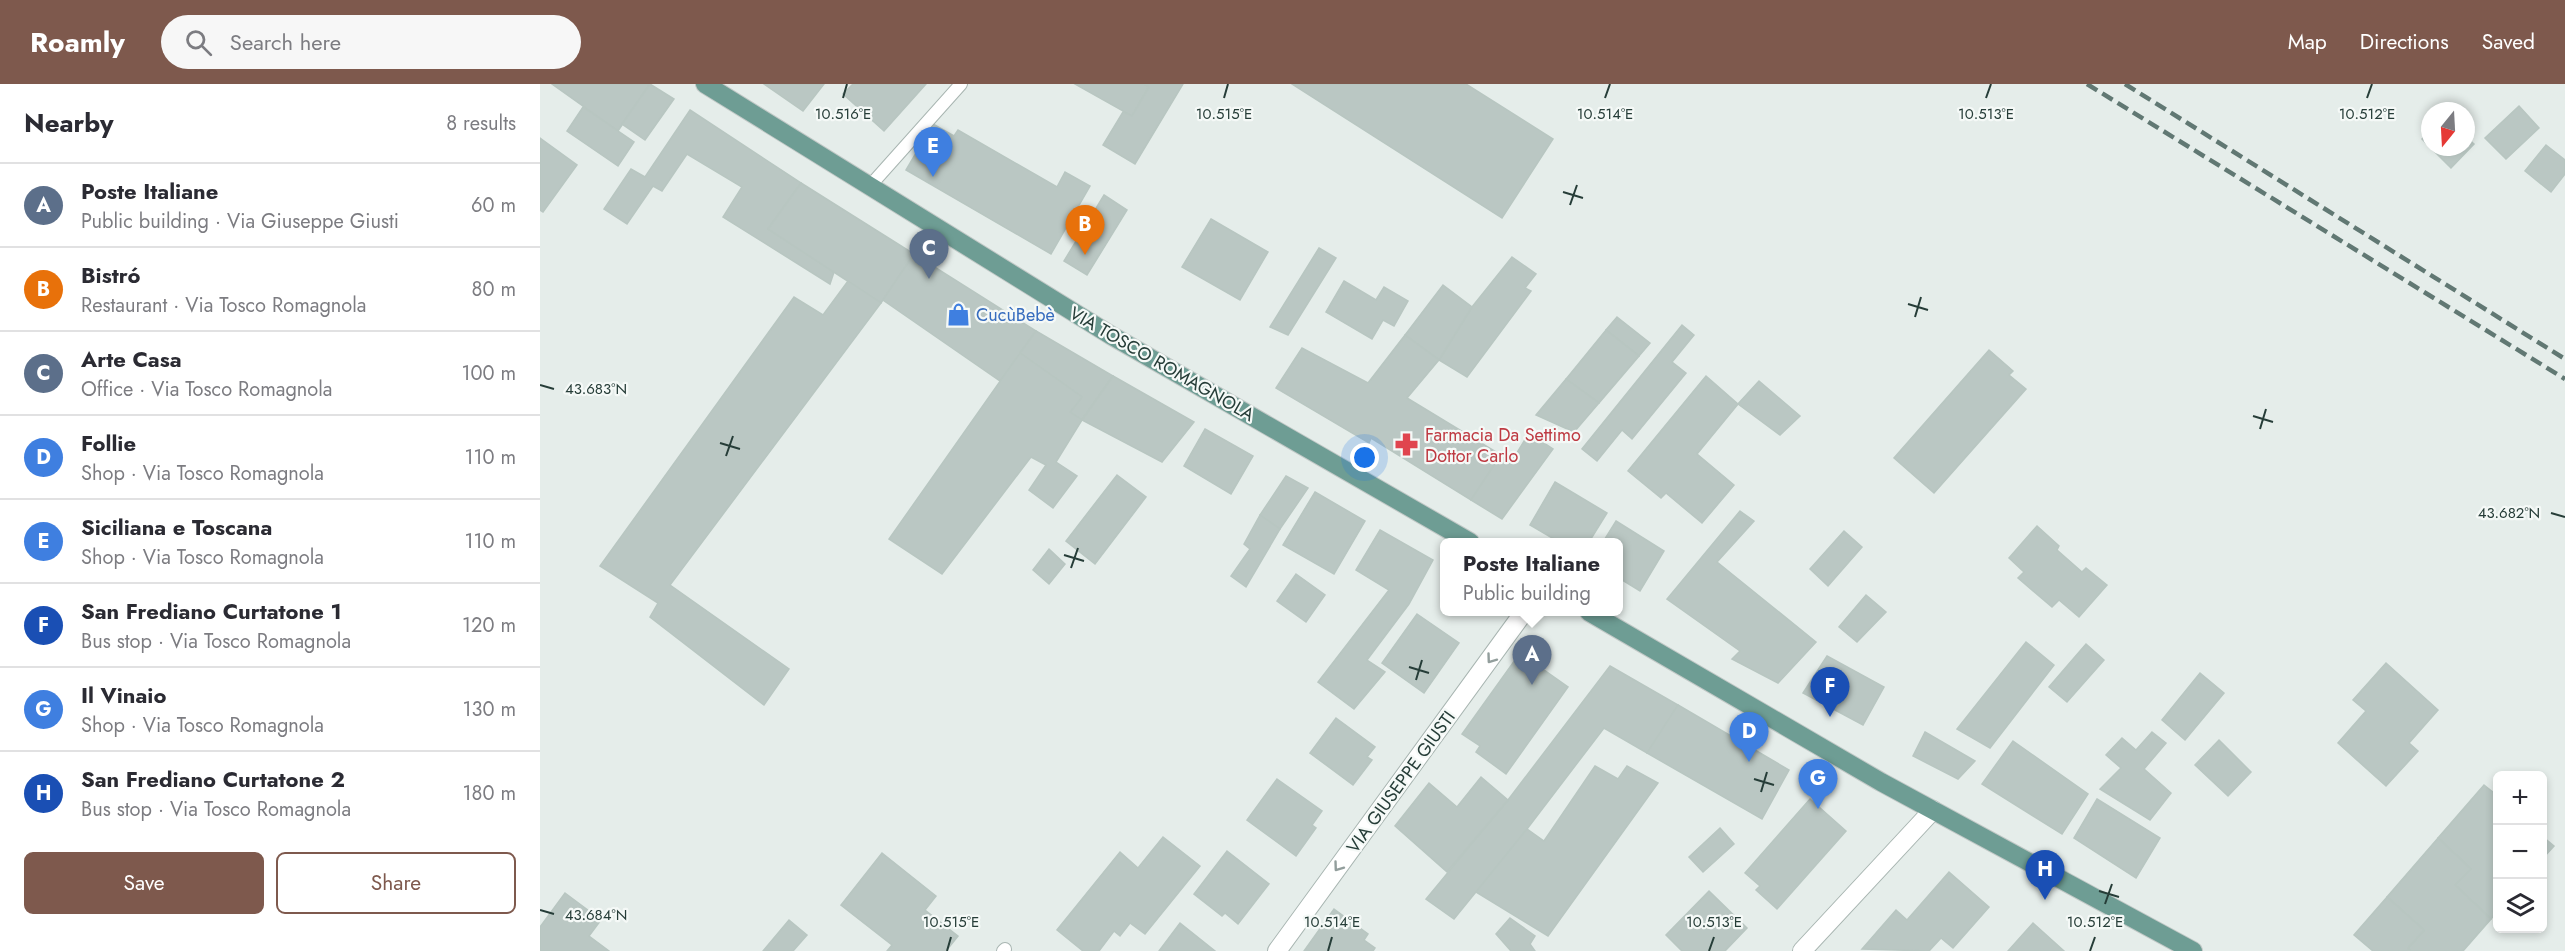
<!DOCTYPE html>
<html lang="en">
<head>
<meta charset="utf-8">
<style>
	:root { --surface:#fff; --page:#f7f7f7; --text:#2b2b33; --muted:#7c7c81; --line:#e1e1e2; --accent:#7e594d }
	body { margin:0; font-family:Jost,sans-serif; background:var(--page); color:var(--text) }
	.controls { position:absolute; right:18px; bottom:18px; display:grid; overflow:hidden; border-radius:9px; box-shadow:0 3px 9px #0003 }
	.controls button { width:54px; height:54px; display:grid; place-items:center; padding:0; border:0; border-bottom:2px solid var(--line); background:var(--surface); color:var(--text); font:30px sans-serif }
	.compass { position:absolute; left:1881px; top:18px; width:54px; height:54px; border-radius:50%; background:var(--surface); box-shadow:0 3px 9px #0003; rotate:198deg }
	.you { position:absolute; left:825px; top:374px; width:21px; height:21px; margin:-15px; border:4px solid #fff; border-radius:50%; background:#1a73e8; box-shadow:0 0 0 9px #1a73e833 }
	.badge { display:grid; place-items:center; width:39px; height:39px; border-radius:50%; background:var(--accent); color:#fff; font-size:20px; font-weight:700 }
	.pin { position:absolute; translate:-50% -50px; filter:drop-shadow(0 2px 3px #0008) }
	.pin::after { content:''; position:absolute; top:32px; width:21px; height:18px; background:inherit; clip-path:polygon(0 0,100% 0,50% 100%) }
	.popup { position:absolute; left:900px; top:454px; width:183px; height:78px; box-sizing:border-box; display:grid; place-content:center; border-radius:9px; background:var(--surface); filter:drop-shadow(0 2px 4px #0005); font-size:20px; white-space:nowrap; color:var(--muted) }
	.popup b { font-size:22px; color:var(--text) }
	.popup::after { content:''; position:absolute; left:50%; top:100%; margin-left:-12px; border:12px solid transparent; border-top-color:var(--surface) }
	.list { margin:0; padding:0; list-style:none }
	h2 { display:flex; justify-content:space-between; align-items:center; height:78px; margin:0; padding:0 24px; font-size:26px }
	h2 small { font-size:20px; font-weight:400; color:var(--muted) }
	.list li { display:grid; grid-template-columns:39px 1fr auto; gap:18px; align-items:center; box-sizing:border-box; height:84px; padding:0 24px; border-top:2px solid var(--line) }
	.list b { display:block; font-size:22px; white-space:nowrap }
	.list p { margin:0; font-size:20px; white-space:nowrap; color:var(--muted) }
	.list em { font-size:20px; font-style:normal; color:var(--muted) }
	.actions { display:flex; gap:12px; padding:18px 24px }
	.actions a { flex:1; padding:14px 0; border:2px solid var(--accent); border-radius:9px; text-align:center; font-size:21px; color:var(--accent) }
	.actions .main { background:var(--accent); color:#fff }
	.icon { flex:none; width:33px; height:33px; fill:none; stroke:currentColor; stroke-width:2; stroke-linecap:round; stroke-linejoin:round }
	.map { position:relative; flex:none; width:2025px; height:867px; overflow:hidden }
	header { display:flex; align-items:center; gap:36px; box-sizing:border-box; height:84px; padding:0 30px; background:var(--accent); color:#fff }
	header strong { font-size:28px }
	nav { display:flex; gap:33px; margin-inline-start:auto; font-size:21px }
	.search { width:420px; height:54px; background:var(--page); display:flex; align-items:center; gap:15px; box-sizing:border-box; padding:0 21px; border-radius:33px; color:var(--muted); font-size:22px }
	main { display:flex }
	aside { flex:1; background:var(--surface) }
	.map>svg:first-child { display:block }
	.building { fill:#bac7c3; stroke:#b8c6c1; stroke-width:1.5 }
	.lines { fill:none; stroke-linecap:round; stroke-linejoin:round }
	.service-casing { stroke:#a8b5b1; stroke-width:14 }
	.minor-casing { stroke:#a8b5b1; stroke-width:20 }
	.primary-casing { stroke:#c2c9c7; stroke-width:20 }
	.service { stroke:#fff; stroke-width:12 }
	.minor { stroke:#fff; stroke-width:18 }
	.primary { stroke:#6e9d94; stroke-width:18 }
	.rail { stroke:#617873; stroke-width:4.5; stroke-dasharray:12 6; stroke-linecap:butt }
	.oneway { stroke:#929e9c }
	.ticks { fill:none; stroke:#263d38; stroke-width:2 }
	.labels { text-anchor:middle; dominant-baseline:central; stroke-width:4.5; stroke-linejoin:round; paint-order:stroke }
	.shop-label { font-size:18px; fill:#366cbe; stroke:#f5f9f7; text-anchor:start }
	.street-label { font-size:18px; fill:#263d38; stroke:#f5f9f7 }
	.health-label { font-size:18px; fill:#be3a42; stroke:#f5f9f7; text-anchor:start }
	.ticks-label { font-size:15px; text-anchor:middle; fill:#263d38; stroke:#f5f9f7; stroke-width:4.5; stroke-linejoin:round; paint-order:stroke }
</style>
</head>
<body>
<header>
<strong>Roamly</strong>
<div class="search"><svg class="icon" aria-label="search" viewBox="0 0 24 24"><circle cx="10" cy="10" r="6"/><path d="M15 15l6 6"/></svg>Search here</div>
<nav><a>Map</a><a>Directions</a><a>Saved</a></nav>
</header>
<main>
<aside>
<h2>Nearby<small>8 results</small></h2>
<ul class="list">
<li><span class="badge" style="background:#5c6f8a">A</span><div><b>Poste Italiane</b><p>Public building · Via Giuseppe Giusti</p></div><em>60 m</em></li>
<li><span class="badge" style="background:#e8710a">B</span><div><b>Bistró</b><p>Restaurant · Via Tosco Romagnola</p></div><em>80 m</em></li>
<li><span class="badge" style="background:#5c6f8a">C</span><div><b>Arte Casa</b><p>Office · Via Tosco Romagnola</p></div><em>100 m</em></li>
<li><span class="badge" style="background:#3f7fe0">D</span><div><b>Follie</b><p>Shop · Via Tosco Romagnola</p></div><em>110 m</em></li>
<li><span class="badge" style="background:#3f7fe0">E</span><div><b>Siciliana e Toscana</b><p>Shop · Via Tosco Romagnola</p></div><em>110 m</em></li>
<li><span class="badge" style="background:#1a4fb4">F</span><div><b>San Frediano Curtatone 1</b><p>Bus stop · Via Tosco Romagnola</p></div><em>120 m</em></li>
<li><span class="badge" style="background:#3f7fe0">G</span><div><b>Il Vinaio</b><p>Shop · Via Tosco Romagnola</p></div><em>130 m</em></li>
<li><span class="badge" style="background:#1a4fb4">H</span><div><b>San Frediano Curtatone 2</b><p>Bus stop · Via Tosco Romagnola</p></div><em>180 m</em></li>
</ul>
<div class="actions"><a class="main">Save</a><a>Share</a></div>
</aside>
<div class="map">
<svg width="2025" height="867" viewBox="0 0 2025 867">
	<rect width="100%" height="100%" fill="#e5edea"/>
	<g class="building">
		<path d="M12,0H110L78,47Z"/>
		<path d="M110,0L134,15L105,56L82,40Z"/>
		<path d="M224,0H284L263,27Z"/>
		<path d="M313,0H386L344,47L303,10Z"/>
		<path d="M535,0H604L609,3L592,32Z"/>
		<path d="M604,0H643L595,80L563,61L583,28L592,32L609,3Z"/>
		<path d="M752,0H926L1013,55L962,134Z"/>
		<path d="M1979,22L1999,44L1966,75L1945,54Z"/>
		<path d="M43,23L94,58L78,82L27,47Z"/>
		<path d="M150,26L261,99L228,145L294,188L290,200L183,133L202,103L147,70L122,107L113,102L87,140L64,125L91,85L105,93Z"/>
		<path d="M393,40L414,52L418,46L517,103L525,88L550,102L511,170L366,86Z"/>
		<path d="M1890,47V63H1926V53L1934,60L1911,84L1882,55Z"/>
		<path d="M0,54L37,81L3,128L0,126Z"/>
		<path d="M2006,61L2025,76V90L2011,108L1985,87Z"/>
		<path d="M261,99L374,170L341,219L228,145Z"/>
		<path d="M564,111L587,126L547,191L524,177Z"/>
		<path d="M671,135L728,168L700,216L642,183Z"/>
		<path d="M779,164L796,174L748,251L730,243Z"/>
		<path d="M374,170L496,247L460,297L343,216Z"/>
		<path d="M972,173L996,190L985,204L991,207L927,293L899,276L932,223Z"/>
		<path d="M308,197L341,219L130,501L249,585L224,621L110,533L118,519L60,482L254,213L283,231Z"/>
		<path d="M804,197L836,216L844,203L868,217L854,242L843,236L832,255L786,228Z"/>
		<path d="M903,201L932,223L899,276L865,251Z"/>
		<path d="M1077,233L1110,259L1099,272L1066,246Z"/>
		<path d="M1142,241L1154,251L1132,278L1146,289L1092,355L1082,346L1057,377L1042,365Z"/>
		<path d="M1066,246L1099,272L1059,319L1026,295Z"/>
		<path d="M496,247L573,292L542,336L530,328L542,313L480,269Z"/>
		<path d="M865,251L899,276L867,314L961,371L931,416L831,354L829,359L736,304L762,264L828,299Z"/>
		<path d="M1449,266L1473,287L1469,291L1486,305L1394,409L1354,374Z"/>
		<path d="M480,269L542,313L530,328L542,336L516,378L537,392L513,424L489,406L506,381L491,373L402,490L349,455Z"/>
		<path d="M573,292L654,338L622,378L542,336Z"/>
		<path d="M1166,292L1198,320L1157,370L1194,401L1162,439L1126,409L1121,414L1088,387Z"/>
		<path d="M1026,295L1059,319L1034,348L996,331Z"/>
		<path d="M1219,297L1260,332L1240,351L1198,320Z"/>
		<path d="M665,345L713,372L691,410L644,382Z"/>
		<path d="M989,349L1013,365L962,435L931,416L961,371L972,377Z"/>
		<path d="M577,391L606,413L555,480L526,457Z"/>
		<path d="M746,392L768,404L740,445L720,431Z"/>
		<path d="M1015,398L1067,429L1049,458H1019L990,441Z"/>
		<path d="M775,408L825,437L794,490L743,461Z"/>
		<path d="M1200,427L1214,437L1177,478L1276,558L1238,599L1192,575L1200,567L1127,515Z"/>
		<path d="M720,431L740,445L706,503L691,492L710,465L704,460Z"/>
		<path d="M1076,437L1124,467L1100,507L1079,494V458H1063Z"/>
		<path d="M1497,442L1519,462L1517,466L1542,488L1546,484L1567,501L1539,533L1519,516L1512,523L1478,494L1484,488L1469,474Z"/>
		<path d="M840,446L893,476L869,520L827,576L845,588L814,625L778,598L849,506L816,486Z"/>
		<path d="M1304,447L1322,463L1288,502L1270,485Z"/>
		<path d="M509,465L525,480L509,500L493,486Z"/>
		<path d="M756,490L785,511L766,538L737,517Z"/>
		<path d="M1326,511L1346,528L1317,558L1299,543Z"/>
		<path d="M877,530L919,559L884,609L842,579Z"/>
		<path d="M1486,558L1514,581L1450,664L1417,645Z"/>
		<path d="M1546,560L1564,576L1527,618L1509,603Z"/>
		<path d="M980,569L1028,603L966,690L936,668L940,662L922,650Z"/>
		<path d="M1287,572L1344,603L1323,641L1263,609Z"/>
		<path d="M1846,579L1898,626L1869,659L1878,667L1846,702L1798,659L1826,627L1813,616Z"/>
		<path d="M1070,582L1138,621L1107,669L1064,644L987,745L914,835L886,815L968,716Z"/>
		<path d="M1660,589L1684,609L1645,656L1622,636Z"/>
		<path d="M1138,621L1249,686L1222,735L1107,669Z"/>
		<path d="M796,634L835,663L827,673L832,676L813,701L770,669Z"/>
		<path d="M1385,648L1435,677L1418,695L1373,672Z"/>
		<path d="M1612,648L1626,659L1604,685L1631,709L1610,736L1560,705L1581,684L1566,671L1582,654L1596,666Z"/>
		<path d="M1679,656L1711,688L1688,712L1655,681Z"/>
		<path d="M1473,657L1548,710L1522,750L1442,700Z"/>
		<path d="M1055,682L1078,695L1087,682L1118,699L1008,852L936,808L987,745L1004,757Z"/>
		<path d="M941,693L968,716L907,788L855,742L889,699L917,723Z"/>
		<path d="M737,695L782,727L772,741L776,744L756,772L707,736Z"/>
		<path d="M1944,701L1958,712V827L1951,835L1915,801L1931,785L1898,754Z"/>
		<path d="M1270,715L1306,747L1237,825L1216,806L1220,802L1205,789Z"/>
		<path d="M1557,715L1620,754L1596,794L1534,754Z"/>
		<path d="M1180,744L1194,760L1163,788L1149,773Z"/>
		<path d="M2002,752L2014,762L2002,775Z"/>
		<path d="M623,753L660,782L605,850L590,839L580,852L574,847L559,867H543L517,846L580,768L598,784Z"/>
		<path d="M1898,754L1931,785L1915,801L1951,835L1923,867H1870L1868,864L1884,846L1847,813Z"/>
		<path d="M687,767L729,800L698,840L685,829L682,832L654,810Z"/>
		<path d="M342,769L396,812L385,826L418,852L406,867H347L352,861L301,821Z"/>
		<path d="M1409,788L1449,823L1413,864L1401,854L1389,867L1322,865L1356,826L1367,836Z"/>
		<path d="M1169,807L1207,844L1185,867H1142L1126,851Z"/>
		<path d="M25,809L61,836L49,852L69,867H0V843Z"/>
		<path d="M1847,813L1884,846L1868,864L1870,867H1833L1814,851Z"/>
		<path d="M794,825L828,850L824,856L835,864L833,867H764Z"/>
		<path d="M970,834L995,852L990,860L995,867H971L956,850Z"/>
		<path d="M249,836L267,851L253,867H223Z"/>
		<path d="M640,839L675,867H619Z"/>
		<path d="M1493,839L1524,867H1468Z"/>
	</g>
	<g class="lines">
		<defs>
			<g id="service">
				<path d="M329,103L421,0"/>
				<path d="M463,867L465,865"/>
			</g>
			<g id="minor">
				<path d="M737,867L984,528"/>
				<path d="M1262,867L1393,726"/>
			</g>
			<g id="primary">
				<path d="M165,0L572,252L930,458"/>
				<path d="M1049,528L1341,698L1653,867"/>
			</g>
		</defs>
		<use href="#service" class="service-casing"/>
		<use href="#minor" class="minor-casing"/>
		<use href="#primary" class="primary-casing"/>
		<use href="#service" class="service"/>
		<use href="#minor" class="minor"/>
		<use href="#primary" class="primary"/>
		<g class="rail">
			<path d="M1547,0L2025,295"/>
			<path d="M1585,0L2025,275"/>
		</g>
	</g>
	<defs><path id="oneway-chevron" d="M-2-3.5L2.5 0L-2 3.5" fill="none" stroke-width="1.6" stroke-linecap="round" stroke-linejoin="round" transform="scale(1.5)"/></defs>
	<g class="oneway">
		<use href="#oneway-chevron" transform="translate(951 575) rotate(126)"/>
		<use href="#oneway-chevron" transform="translate(798 783) rotate(126)"/>
	</g>
	<path class="ticks" d="M303,14L307,0M684,14L688,0M1065,14L1070,0M1446,14L1451,0M1827,14L1832,0M1023,108L1043,114M1030,121L1037,101M1368,220L1388,226M1375,233L1381,213M0,301L14,305M1713,332L1733,338M1720,345L1726,325M180,359L200,365M186,372L193,352M2011,429L2025,433M524,471L544,477M531,484L538,464M869,583L889,589M876,596L882,576M1214,695L1234,701M1221,708L1227,688M1559,807L1579,813M1565,820L1572,800M0,826L14,830M407,867L411,853M788,867L792,853M1169,867L1174,853M1550,867L1555,853"/>
	<defs>
		<symbol id="shop-bare" viewBox="-9 -9 18 18"><path d="M-5-2.5h2.3a2.7 3.5 0 0 1 5.4 0H5L5.5 6h-11ZM-1.5-2.5h3a1.5 2.3 0 0 0-3 0Z" fill="#3f7fe0" stroke="#f5f9f7" stroke-width="2.5" paint-order="stroke"/></symbol>
		<symbol id="pharmacy-bare" viewBox="-9 -9 18 18"><path d="M-2-6h4v4h4v4h-4v4h-4v-4h-4v-4h4Z" fill="#e0444e" stroke="#f5f9f7" stroke-width="2.5" paint-order="stroke"/></symbol>
	</defs>
	<g fill-rule="evenodd">
		<use href="#shop-bare" x="402" y="214" width="33" height="33"/>
		<use href="#pharmacy-bare" x="850" y="344" width="33" height="33"/>
	</g>
	<g class="labels">
		<g class="shop-label">
			<text x="436" y="231">CucùBebè</text>
		</g>
		<g class="street-label">
			<text transform="translate(622 280) rotate(30)">VIA TOSCO ROMAGNOLA</text>
			<text transform="translate(861 698) rotate(-54)">VIA GIUSEPPE GIUSTI</text>
		</g>
		<g class="health-label">
			<text x="885" y="351">Farmacia Da Settimo<tspan x="885" dy="21">Dottor Carlo</tspan></text>
		</g>
	</g>
	<g class="ticks-label">
		<text x="303" y="35">10.516°E</text>
		<text x="684" y="35">10.515°E</text>
		<text x="1065" y="35">10.514°E</text>
		<text x="1446" y="35">10.513°E</text>
		<text x="1827" y="35">10.512°E</text>
		<text x="56" y="310">43.683°N</text>
		<text x="1969" y="434">43.682°N</text>
		<text x="56" y="836">43.684°N</text>
		<text x="411" y="843">10.515°E</text>
		<text x="792" y="843">10.514°E</text>
		<text x="1174" y="843">10.513°E</text>
		<text x="1555" y="843">10.512°E</text>
	</g>
</svg>
<div class="controls">
<button>+</button>
<button>−</button>
<button><svg class="icon" aria-label="layers" viewBox="0 0 24 24"><path d="M12 4l9 5-9 5-9-5zM3 14l9 5 9-5"/></svg></button>
</div>
<svg class="compass" viewBox="-18 -18 36 36"><path d="M0-13l5 13h-10z" fill="#e53935"/><path d="M0 13l5-13h-10z" fill="#7c7c81"/></svg>
<div class="you"></div>
<div class="pin badge" style="left:992px;top:601px;background:#5c6f8a">A</div>
<div class="popup"><b>Poste Italiane</b>Public building</div>
<div class="pin badge" style="left:545px;top:171px;background:#e8710a">B</div>
<div class="pin badge" style="left:389px;top:195px;background:#5c6f8a">C</div>
<div class="pin badge" style="left:1209px;top:678px;background:#3f7fe0">D</div>
<div class="pin badge" style="left:393px;top:93px;background:#3f7fe0">E</div>
<div class="pin badge" style="left:1290px;top:633px;background:#1a4fb4">F</div>
<div class="pin badge" style="left:1278px;top:725px;background:#3f7fe0">G</div>
<div class="pin badge" style="left:1505px;top:816px;background:#1a4fb4">H</div>
</div>
</main>
</body>
</html>
